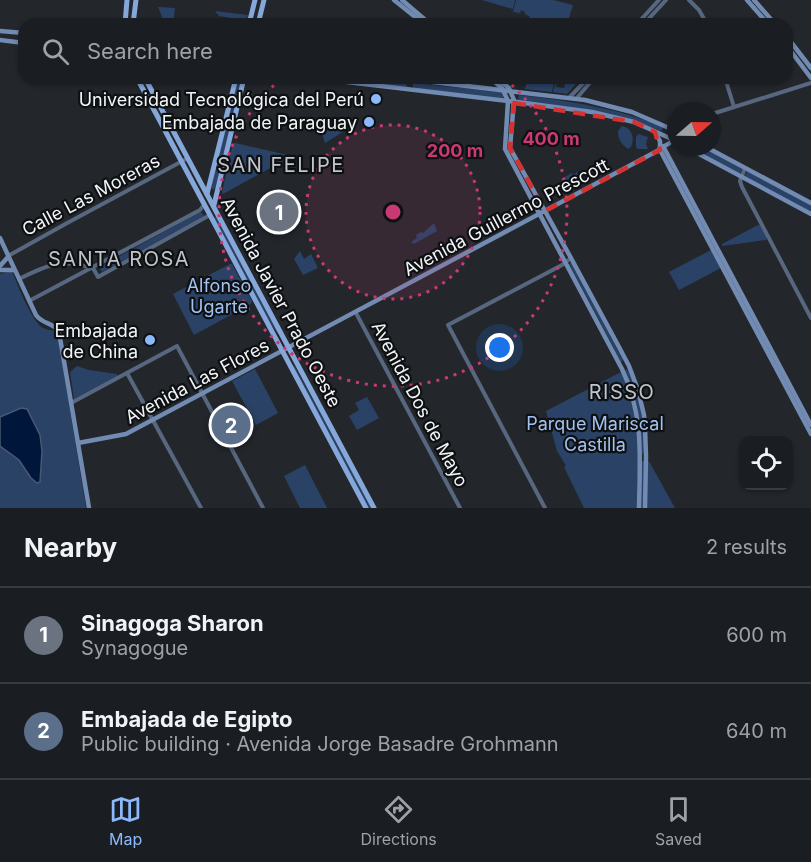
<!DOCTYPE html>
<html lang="en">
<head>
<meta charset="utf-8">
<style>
	:root { --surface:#1a1d21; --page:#23262a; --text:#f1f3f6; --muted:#9fa2a5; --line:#383b3f; --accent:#8cb9fc }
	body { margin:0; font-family:Inter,sans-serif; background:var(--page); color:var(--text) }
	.controls { position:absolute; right:18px; bottom:18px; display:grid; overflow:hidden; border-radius:12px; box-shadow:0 2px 4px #0004 }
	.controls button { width:54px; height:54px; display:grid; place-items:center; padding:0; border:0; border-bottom:2px solid var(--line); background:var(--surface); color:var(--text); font:30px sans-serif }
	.compass { position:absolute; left:667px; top:102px; width:54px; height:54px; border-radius:50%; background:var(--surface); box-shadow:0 2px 4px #0004; rotate:70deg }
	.you { position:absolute; left:500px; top:348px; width:21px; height:21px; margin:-15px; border:4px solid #fff; border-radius:50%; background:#1a73e8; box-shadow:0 0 0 9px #1a73e833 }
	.badge { display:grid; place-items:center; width:39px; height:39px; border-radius:50%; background:var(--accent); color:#fff; font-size:20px; font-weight:700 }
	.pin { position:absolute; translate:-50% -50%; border:3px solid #fff; box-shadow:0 2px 6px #0006 }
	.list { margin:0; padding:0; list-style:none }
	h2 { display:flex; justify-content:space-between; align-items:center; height:78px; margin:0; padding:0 24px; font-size:26px }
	h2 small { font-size:20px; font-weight:400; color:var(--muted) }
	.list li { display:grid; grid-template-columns:39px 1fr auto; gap:18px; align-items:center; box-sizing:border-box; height:96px; padding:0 24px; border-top:2px solid var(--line) }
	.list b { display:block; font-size:22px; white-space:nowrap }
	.list p { margin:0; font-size:20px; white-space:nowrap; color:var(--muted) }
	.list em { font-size:20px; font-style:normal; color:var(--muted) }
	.icon { flex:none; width:33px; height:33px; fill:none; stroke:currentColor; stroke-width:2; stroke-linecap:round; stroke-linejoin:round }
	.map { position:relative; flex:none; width:811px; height:508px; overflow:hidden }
	.search { position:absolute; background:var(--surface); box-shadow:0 2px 4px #0004; left:18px; right:18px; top:18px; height:66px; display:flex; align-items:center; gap:15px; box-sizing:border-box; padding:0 21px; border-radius:18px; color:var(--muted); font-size:22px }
	.sheet { height:270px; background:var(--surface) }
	nav { display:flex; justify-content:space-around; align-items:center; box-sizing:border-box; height:84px; border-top:2px solid var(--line); background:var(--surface); font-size:16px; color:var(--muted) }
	nav a { display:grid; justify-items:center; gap:3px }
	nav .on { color:var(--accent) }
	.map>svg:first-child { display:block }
	.green { fill:#2a4266 }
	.water { fill:#00163b; stroke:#495974; stroke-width:1.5 }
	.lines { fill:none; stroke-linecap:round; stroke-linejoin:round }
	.tertiary { stroke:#57677f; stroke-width:4 }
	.secondary { stroke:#728bb2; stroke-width:4.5 }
	.primary { stroke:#86a7d9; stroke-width:5 }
	.marked { fill:none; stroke:#d73232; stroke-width:4.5; stroke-dasharray:12 8; stroke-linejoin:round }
	.ring { fill:none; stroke:#c93973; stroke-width:3; stroke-dasharray:3 6 }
	.poi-dot { fill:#8cb9fc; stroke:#0e1012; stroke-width:2 }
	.labels { text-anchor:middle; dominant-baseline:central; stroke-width:4.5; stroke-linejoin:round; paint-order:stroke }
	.poi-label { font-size:18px; fill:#f2f5f8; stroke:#0e1012; text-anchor:end }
	.street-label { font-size:18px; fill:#f2f5f8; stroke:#0e1012 }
	.park-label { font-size:18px; fill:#a2c2f1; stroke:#0e1012 }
	.neighbourhood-label { font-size:20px; letter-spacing:1.5px; fill:#c0c5cb; stroke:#0e1012 }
	.centre { fill:#c93973; stroke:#0e1012; stroke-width:3 }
	.ring-label { font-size:18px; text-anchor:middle; font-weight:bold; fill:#c93973; stroke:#0e1012; stroke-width:4.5; stroke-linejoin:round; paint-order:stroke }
</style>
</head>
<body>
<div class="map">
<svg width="811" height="508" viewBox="0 0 811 508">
	<rect width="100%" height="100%" fill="#23272c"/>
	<g class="green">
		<path d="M482,0H515L513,9Z"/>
		<path d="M516,0H553L573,5L567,24H531L532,19L530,18L529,16L525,14V12L521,10L520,13L513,12Z"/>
		<path d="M158,7L175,8L173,24H164L163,22H160V20L163,19Z"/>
		<path d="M215,11L248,15L246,24H236L237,19L219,16Z"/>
		<path d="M238,78H242L216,187L213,190L211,187Z"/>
		<path d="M353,78H374L405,82L407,86L405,88L352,83Z"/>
		<path d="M528,78H555L552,92L525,89Z"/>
		<path d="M557,78H558L556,87L564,88L567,78H581L567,94L553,92Z"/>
		<path d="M413,83L501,92L504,99L415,90L413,87Z"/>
		<path d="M246,94L262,98L260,107L244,103Z"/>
		<path d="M519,95C570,101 616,108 664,127L661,131L636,122L518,100Z"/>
		<path d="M319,124L346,130L325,143Z"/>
		<path d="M622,126C632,128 635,138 631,147L628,149C621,144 618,139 618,131Z"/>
		<path d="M638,134L648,137L646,144L648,149H638L636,147V137Z"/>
		<path d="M233,143H235L292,156L223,194L222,192Z"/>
		<path d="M689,147H702L741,168L742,170L740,173H738Z"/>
		<path d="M748,171L811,204V212L746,178L745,175Z"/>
		<path d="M577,172L580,179L576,181L578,186L568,191L561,179L572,173L573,175Z"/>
		<path d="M288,198L297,214L279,224L278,223L290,216L282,200Z"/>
		<path d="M200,212L202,213L204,216L203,217L102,272L100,269V267Z"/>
		<path d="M216,216L278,333V334L268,320L214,218Z"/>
		<path d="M434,223L437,231L414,244L411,242L417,238L416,235L421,232L423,233Z"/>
		<path d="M758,225H760L767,238L766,240L722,246V244Z"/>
		<path d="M711,250L721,268L679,290L669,272Z"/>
		<path d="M300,251L304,259L311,254L318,268L303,275L294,259Z"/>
		<path d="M572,262L623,360L621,362L569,264Z"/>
		<path d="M230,264H232L252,301L251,304L194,335L173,294Z"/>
		<path d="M12,271C17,284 32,322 43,328C47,330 52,330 57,331L86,508H0V274Z"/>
		<path d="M294,365L372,508H369L293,367Z"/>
		<path d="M77,366L89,370L117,374L118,376L74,399L70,372Z"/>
		<path d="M255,369L278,413L256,425L232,381Z"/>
		<path d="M627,369C640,391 648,430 643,454H642L640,425L635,397L625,371Z"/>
		<path d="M621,372C635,403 637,428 638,461H648L650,463L675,508H584L564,467L566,466L557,451L546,411Z"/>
		<path d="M367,397L379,418L357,430L349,416L359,410L355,403Z"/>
		<path d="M305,465L327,508H300L284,476Z"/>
	</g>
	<path class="water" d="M21,408L27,409L40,435L42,451L40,482L37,483L31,478L19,460L0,446V417Z"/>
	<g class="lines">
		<g class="tertiary">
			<path d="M689,0L699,10L707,24"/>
			<path d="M637,24L659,0"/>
			<path d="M644,24L666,0"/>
			<path d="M725,78L734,107"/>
			<path d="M569,98L588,78"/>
			<path d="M576,99L594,78"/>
			<path d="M712,114L811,83"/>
			<path d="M745,168L740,181L742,187L811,318"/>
			<path d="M8,256L69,222L188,158"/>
			<path d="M19,279C47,265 61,258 93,268L98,277L210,215"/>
			<path d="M29,301L200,210L204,205"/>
			<path d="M356,313L460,508"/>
			<path d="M127,373L201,508"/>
			<path d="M71,403L177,346L263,508"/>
			<path d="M545,508L448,325L562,265L571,258"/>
		</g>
		<g class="secondary">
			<path d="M394,0L424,24"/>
			<path d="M402,0L430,24"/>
			<path d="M747,0L768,24"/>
			<path d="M754,0L775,24"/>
			<path d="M0,31L24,33"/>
			<path d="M787,37L811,68"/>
			<path d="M0,40L24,43"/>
			<path d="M787,46L811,78"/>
			<path d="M313,78L517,102L592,112L634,122L674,140"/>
			<path d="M399,78L585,100L632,112L676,131"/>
			<path d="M490,78L502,88L508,101L505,149L622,369C644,415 640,459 639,508"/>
			<path d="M497,78L509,88L514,100L510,148L571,258L619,347L629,366L638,390L644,415L645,427L646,456L645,508"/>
			<path d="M656,134L660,141V150L811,434"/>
			<path d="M663,146L811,425"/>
			<path d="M686,147L811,214"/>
			<path d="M706,147L811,203"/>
			<path d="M0,238L36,315C43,325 54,322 59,332L89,508"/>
			<path d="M0,266L8,257"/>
			<path d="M0,270H14"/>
			<path d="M78,443L126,434L659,150C667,143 676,143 675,131"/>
		</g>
		<g class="primary">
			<path d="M125,24L127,0"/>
			<path d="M133,24L136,0"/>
			<path d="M249,24L255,0"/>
			<path d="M258,24L264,0"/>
			<path d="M137,78L366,508"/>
			<path d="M145,78L374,508"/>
			<path d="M207,194L236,78"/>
			<path d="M214,205L244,78"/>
		</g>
	</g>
	<path class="marked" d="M514,103L634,122L655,132L660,150L545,211L510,148Z"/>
	<circle cx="393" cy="212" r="87" fill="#c93973" fill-opacity=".12"/>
	<g class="ring">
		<circle cx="393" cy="212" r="87"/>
		<path d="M505 79A174 174 0 1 1 281 79"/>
	</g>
	<g class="poi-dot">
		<circle cx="376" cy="99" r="6"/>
		<circle cx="369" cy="122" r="6"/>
		<circle cx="150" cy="340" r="6"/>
	</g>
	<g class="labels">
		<g class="poi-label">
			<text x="364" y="99">Universidad Tecnológica del Perú</text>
			<text x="357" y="122">Embajada de Paraguay</text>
			<text x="138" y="330">Embajada<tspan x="138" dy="21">de China</tspan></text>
		</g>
		<g class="street-label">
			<text transform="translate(91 195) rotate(-28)">Calle Las Moreras</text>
			<text transform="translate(506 217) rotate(-28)">Avenida Guillermo Prescott</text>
			<text transform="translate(281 302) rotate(62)">Avenida Javier Prado Oeste</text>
			<text transform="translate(197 381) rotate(-28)">Avenida Las Flores</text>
			<text transform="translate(420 404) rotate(62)">Avenida Dos de Mayo</text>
		</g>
		<g class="park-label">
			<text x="219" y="285">Alfonso<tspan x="219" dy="21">Ugarte</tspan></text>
			<text x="595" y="423">Parque Mariscal<tspan x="595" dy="21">Castilla</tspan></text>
		</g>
		<g class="neighbourhood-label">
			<text x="281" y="165">SAN FELIPE</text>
			<text x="119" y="259">SANTA ROSA</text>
			<text x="622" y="392">RISSO</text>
		</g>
	</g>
	<circle cx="393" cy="212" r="9" class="centre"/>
	<g class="ring-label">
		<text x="551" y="145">400 m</text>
		<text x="455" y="157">200 m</text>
	</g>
</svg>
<div class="controls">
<button><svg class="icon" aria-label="locate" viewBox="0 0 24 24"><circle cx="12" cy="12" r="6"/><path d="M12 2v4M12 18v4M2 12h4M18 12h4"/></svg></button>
</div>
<svg class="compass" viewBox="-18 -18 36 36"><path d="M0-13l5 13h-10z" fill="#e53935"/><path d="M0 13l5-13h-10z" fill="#9fa2a5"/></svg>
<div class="you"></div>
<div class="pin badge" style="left:279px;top:212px;background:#6b7280">1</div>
<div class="pin badge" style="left:231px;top:425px;background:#5c6f8a">2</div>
<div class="search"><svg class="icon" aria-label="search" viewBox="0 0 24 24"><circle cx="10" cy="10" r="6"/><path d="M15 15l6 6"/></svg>Search here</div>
</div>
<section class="sheet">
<h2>Nearby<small>2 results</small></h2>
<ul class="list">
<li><span class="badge" style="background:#6b7280">1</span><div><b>Sinagoga Sharon</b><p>Synagogue</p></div><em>600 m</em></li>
<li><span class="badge" style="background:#5c6f8a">2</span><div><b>Embajada de Egipto</b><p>Public building · Avenida Jorge Basadre Grohmann</p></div><em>640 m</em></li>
</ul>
</section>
<nav>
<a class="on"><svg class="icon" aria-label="map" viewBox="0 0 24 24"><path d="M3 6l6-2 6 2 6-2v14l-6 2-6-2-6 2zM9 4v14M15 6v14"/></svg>Map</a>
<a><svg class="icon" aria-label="directions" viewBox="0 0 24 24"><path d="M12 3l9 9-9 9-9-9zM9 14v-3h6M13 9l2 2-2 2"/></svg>Directions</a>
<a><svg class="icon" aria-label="saved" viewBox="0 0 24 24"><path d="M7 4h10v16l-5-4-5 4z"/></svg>Saved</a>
</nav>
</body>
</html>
